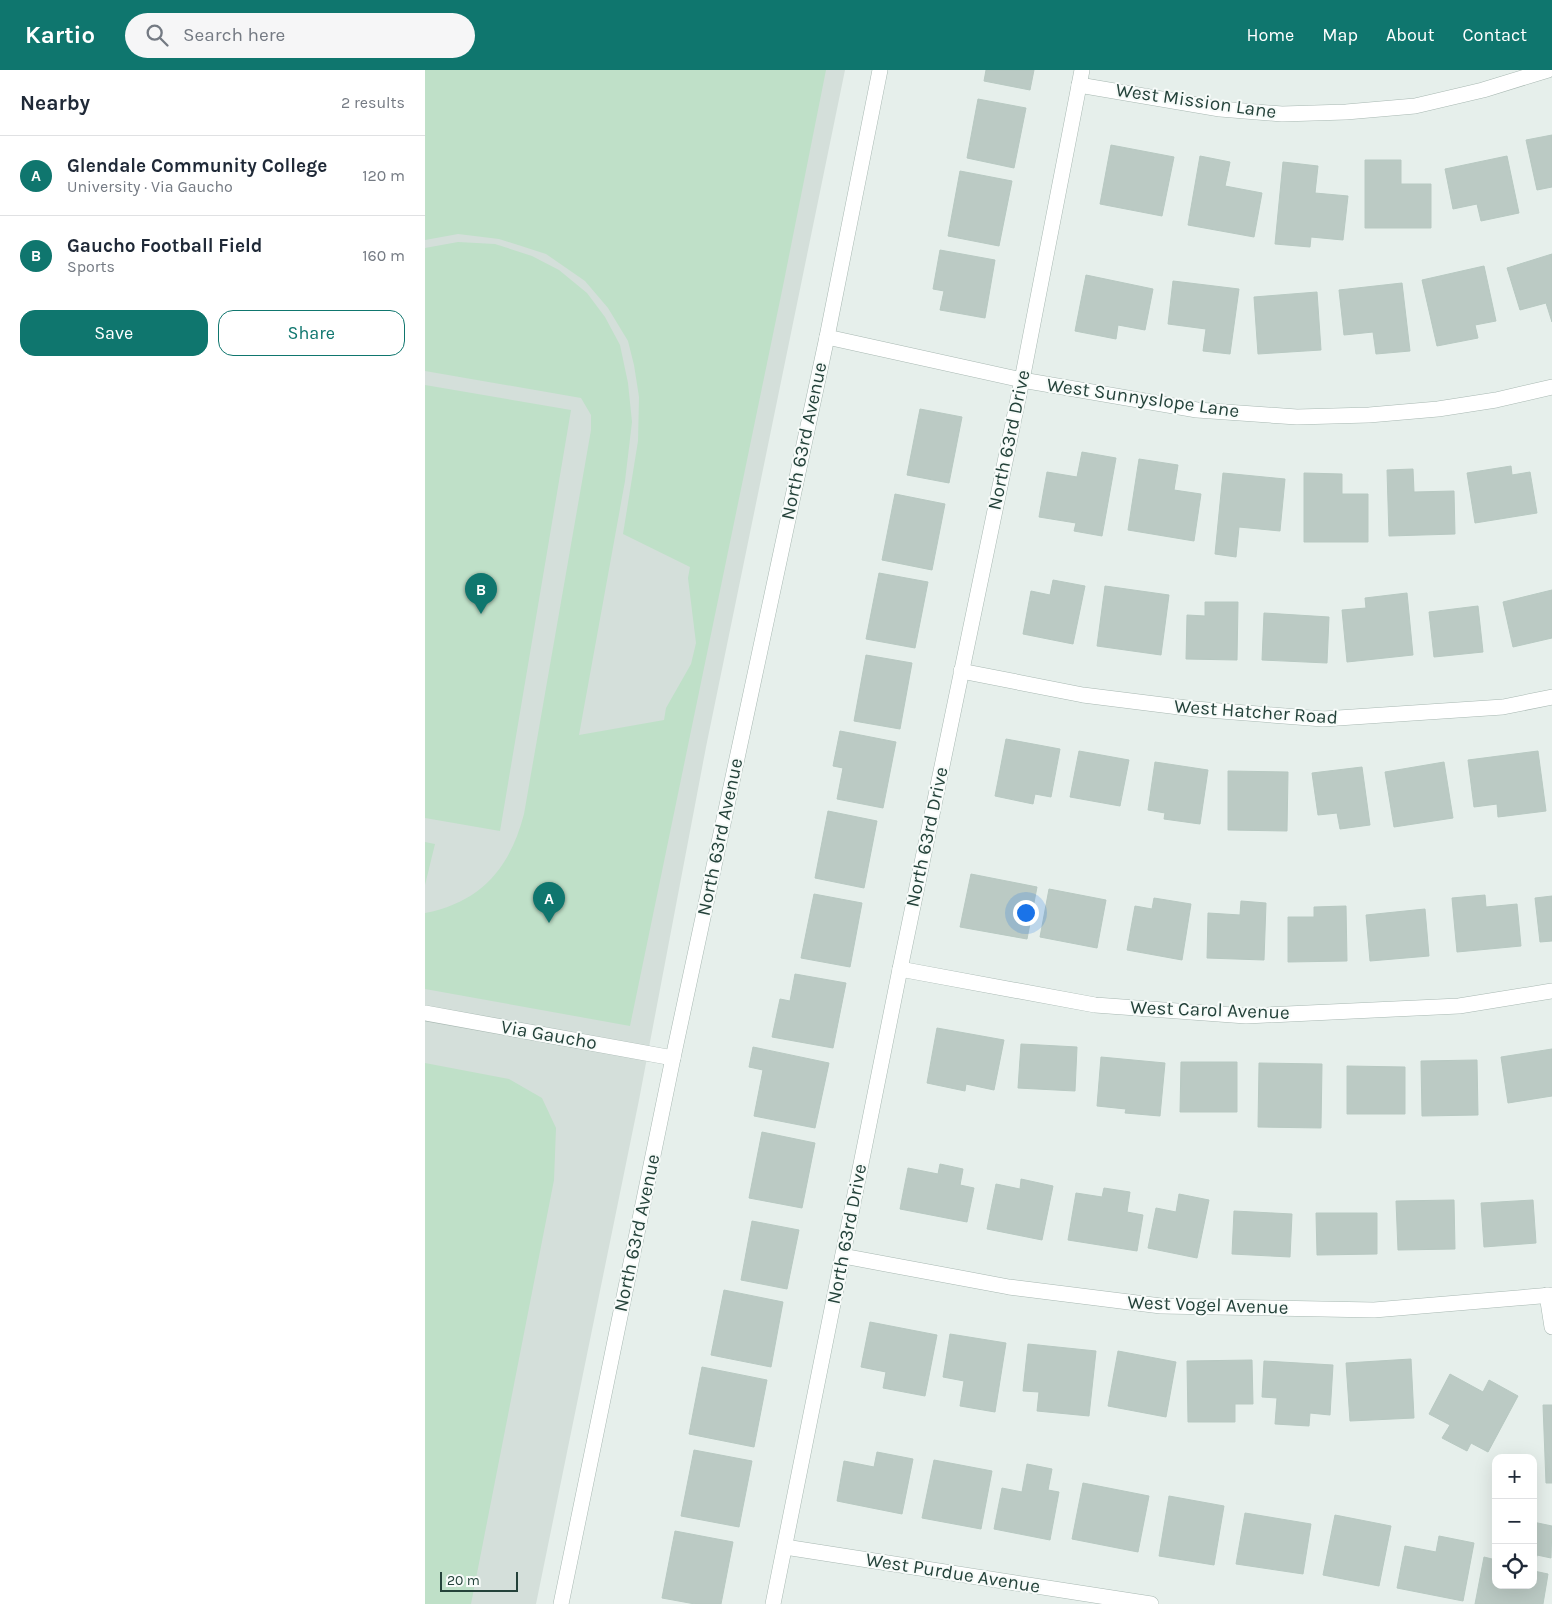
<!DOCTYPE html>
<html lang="en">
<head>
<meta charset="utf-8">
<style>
	:root { --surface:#fff; --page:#f6f6f7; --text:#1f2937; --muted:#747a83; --line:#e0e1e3; --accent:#0f766e }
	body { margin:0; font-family:Karla,sans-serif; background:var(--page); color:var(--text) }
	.controls { position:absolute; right:15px; bottom:15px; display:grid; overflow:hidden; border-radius:10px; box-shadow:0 5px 20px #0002 }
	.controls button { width:45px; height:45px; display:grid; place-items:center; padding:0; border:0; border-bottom:1px solid var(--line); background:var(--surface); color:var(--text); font:25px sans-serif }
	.scale { position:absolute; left:15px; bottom:12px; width:78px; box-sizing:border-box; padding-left:5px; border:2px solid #24423a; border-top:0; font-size:14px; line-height:18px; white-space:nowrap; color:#24423a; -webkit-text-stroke:4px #f7fbf9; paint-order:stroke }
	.you { position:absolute; left:600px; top:842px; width:18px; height:18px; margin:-12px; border:4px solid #fff; border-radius:50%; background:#1a73e8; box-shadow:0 0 0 8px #1a73e833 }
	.badge { display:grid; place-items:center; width:32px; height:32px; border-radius:50%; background:var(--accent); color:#fff; font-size:16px; font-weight:700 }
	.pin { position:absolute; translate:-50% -41px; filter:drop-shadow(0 1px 2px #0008) }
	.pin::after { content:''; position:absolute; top:26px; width:18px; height:15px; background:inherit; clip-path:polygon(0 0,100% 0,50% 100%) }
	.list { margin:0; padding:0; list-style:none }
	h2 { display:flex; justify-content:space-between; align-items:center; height:65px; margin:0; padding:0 20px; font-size:21px }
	h2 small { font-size:16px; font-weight:400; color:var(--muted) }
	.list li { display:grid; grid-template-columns:32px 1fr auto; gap:15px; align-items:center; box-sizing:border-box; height:80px; padding:0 20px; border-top:1px solid var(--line) }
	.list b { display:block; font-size:19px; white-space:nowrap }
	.list p { margin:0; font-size:16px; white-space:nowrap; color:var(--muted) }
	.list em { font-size:16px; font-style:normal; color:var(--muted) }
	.actions { display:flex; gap:10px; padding:15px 20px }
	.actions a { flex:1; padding:11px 0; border:1px solid var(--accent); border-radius:15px; text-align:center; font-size:18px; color:var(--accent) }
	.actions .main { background:var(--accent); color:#fff }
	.icon { flex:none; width:28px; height:28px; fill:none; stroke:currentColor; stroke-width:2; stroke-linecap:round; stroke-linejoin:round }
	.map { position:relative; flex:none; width:1127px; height:1534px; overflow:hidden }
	header { display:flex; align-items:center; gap:30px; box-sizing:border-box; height:70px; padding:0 25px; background:var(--accent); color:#fff }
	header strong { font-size:24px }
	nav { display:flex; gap:28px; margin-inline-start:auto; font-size:18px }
	.search { width:350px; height:45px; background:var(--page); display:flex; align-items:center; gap:12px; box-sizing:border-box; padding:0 18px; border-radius:28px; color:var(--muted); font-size:19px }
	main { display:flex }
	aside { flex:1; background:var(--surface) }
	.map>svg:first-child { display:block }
	.built { fill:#d4dfda }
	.green { fill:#bfe0c8 }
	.building { fill:#bbcac4; stroke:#b8c9c2 }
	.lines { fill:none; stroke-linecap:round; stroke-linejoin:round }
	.minor-casing { stroke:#a8b8b2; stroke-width:16 }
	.tertiary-casing { stroke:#a8b8b2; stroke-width:16 }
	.minor { stroke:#fff; stroke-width:15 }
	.tertiary { stroke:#fff; stroke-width:15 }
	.labels { text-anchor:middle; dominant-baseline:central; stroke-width:4; stroke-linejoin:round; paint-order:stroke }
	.street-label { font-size:19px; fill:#24423a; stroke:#f7fbf9 }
</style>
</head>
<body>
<header>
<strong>Kartio</strong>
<div class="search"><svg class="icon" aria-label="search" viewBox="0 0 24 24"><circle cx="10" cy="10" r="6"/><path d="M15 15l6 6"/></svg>Search here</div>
<nav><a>Home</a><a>Map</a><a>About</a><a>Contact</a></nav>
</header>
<main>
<aside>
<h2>Nearby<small>2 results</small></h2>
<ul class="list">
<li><span class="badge">A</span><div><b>Glendale Community College</b><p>University · Via Gaucho</p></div><em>120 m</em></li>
<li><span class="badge">B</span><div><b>Gaucho Football Field</b><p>Sports</p></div><em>160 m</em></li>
</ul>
<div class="actions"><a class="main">Save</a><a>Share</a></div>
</aside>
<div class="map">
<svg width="1127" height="1534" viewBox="0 0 1127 1534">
	<rect width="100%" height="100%" fill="#e6efeb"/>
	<path class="built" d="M0,0H420L281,677L214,1030L111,1534H0Z"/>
	<g class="green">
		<path d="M0,0H401L359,211L205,956L0,919V843C56,832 85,798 99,744L166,360V345L156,328L0,301V178L33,172L70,174L107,186L134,200L162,223L180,247L195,275L203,313L207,352L200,411L154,665L239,650L241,638L266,594L271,573L263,508L265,497L198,464L213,371L214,327L209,295L203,271L183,238L160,211L121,184L74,169L33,164L0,170Z"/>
		<path d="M0,315L146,340L75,761L0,748Z"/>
		<path d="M0,772L10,774L0,815Z"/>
		<path d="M0,993L84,1009L117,1028L131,1058L129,1110L46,1534H0Z"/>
	</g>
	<g class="building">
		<path d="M561,0H609L605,20L559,11Z"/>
		<path d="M553,29L601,38L589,98L542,88Z"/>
		<path d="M1127,65V117L1112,120L1101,70Z"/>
		<path d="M686,75L749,87L737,146L675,134Z"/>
		<path d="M775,86L805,92L800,116L837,123L829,167L763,155Z"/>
		<path d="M1082,86L1094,143L1056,151L1052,134L1028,139L1020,99Z"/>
		<path d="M940,90H976V114H1006V158H940Z"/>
		<path d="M858,92L893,96L890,123L923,126L918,170L886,167L885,177L850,174Z"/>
		<path d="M535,101L587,111L574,176L523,166Z"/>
		<path d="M515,180L570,190L560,248L515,240L519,221L508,219Z"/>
		<path d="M1127,184V252L1121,233L1095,240L1082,198Z"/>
		<path d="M1059,196L1071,251L1050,255L1053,268L1012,276L997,210Z"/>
		<path d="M661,205L728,219L720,260L693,255L691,269L650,261Z"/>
		<path d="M748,211L814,219L805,284L778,281L781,259L743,254Z"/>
		<path d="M977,213L985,281L951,284L948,262L919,265L914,220Z"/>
		<path d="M892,222L896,280L833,284L829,227Z"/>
		<path d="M495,339L537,347L524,413L482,405Z"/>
		<path d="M657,382L691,388L677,466L649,461L651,453L614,447L622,402L652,407Z"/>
		<path d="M714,389L753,395L749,420L776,424L769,471L703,460Z"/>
		<path d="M1086,396L1087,405L1105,402L1112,443L1050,453L1042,403Z"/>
		<path d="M988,399L989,422L1029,421L1030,464L964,466L962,400Z"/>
		<path d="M798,403L860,409L855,461L814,457L811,487L790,484Z"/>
		<path d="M879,403L917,404V424H943V472H879Z"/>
		<path d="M470,424L520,434L507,500L457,490Z"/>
		<path d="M454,503L503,512L490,578L441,569Z"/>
		<path d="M628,510L660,516L648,574L598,564L606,521L625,525Z"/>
		<path d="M680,516L744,525L736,585L672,576Z"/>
		<path d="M1127,520V568L1088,577L1078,532Z"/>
		<path d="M982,523L988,585L922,592L917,540L941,538L940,528Z"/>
		<path d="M780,532H813L812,590L761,589L762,545L780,546Z"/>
		<path d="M1053,536L1058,582L1009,587L1004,542Z"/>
		<path d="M839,543L904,547L902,593L837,590Z"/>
		<path d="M441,585L487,593L475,659L429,651Z"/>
		<path d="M415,661L471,672L458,738L412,729L418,698L408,696Z"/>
		<path d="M581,669L635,679L626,727L610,724L608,734L570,726Z"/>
		<path d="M654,681L704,690L695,736L645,727Z"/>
		<path d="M1113,681L1121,741L1073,747L1072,734L1049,737L1043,690Z"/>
		<path d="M730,692L783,700L775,754L739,749L740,743L723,740Z"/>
		<path d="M1019,692L1028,748L969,757L960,702Z"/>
		<path d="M937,697L945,755L915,759L912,743L893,745L887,703Z"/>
		<path d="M803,701L863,702L862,761L803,760Z"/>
		<path d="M403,741L452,751L439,818L390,808Z"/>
		<path d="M546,804L612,817L602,869L535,857Z"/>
		<path d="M624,819L681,830L672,878L615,867Z"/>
		<path d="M389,824L437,833L425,897L376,888Z"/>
		<path d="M1060,825L1061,837L1092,834L1096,876L1032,882L1027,828Z"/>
		<path d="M1127,826V871L1115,872L1110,828Z"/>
		<path d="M729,828L766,834L757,890L702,880L710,836L727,839Z"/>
		<path d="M816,831L841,833L839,890L782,888L783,843L815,845Z"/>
		<path d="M921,836L922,891L863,892V847H889V837Z"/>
		<path d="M1000,839L1004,886L945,891L941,845Z"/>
		<path d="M370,904L421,913L408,978L347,967L355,929L365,931Z"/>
		<path d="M512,958L579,970L569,1020L541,1014L540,1021L502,1013Z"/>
		<path d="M596,974L652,977L650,1021L593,1018Z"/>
		<path d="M328,977L404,993L390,1058L329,1046L338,1000L324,997Z"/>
		<path d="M1127,979V1026L1083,1033L1076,987Z"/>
		<path d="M676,987L740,993L735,1046L700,1043L701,1039L672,1036Z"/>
		<path d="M1052,990L1053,1045L997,1046L996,991Z"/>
		<path d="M756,992H812V1042H755Z"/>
		<path d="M834,993L897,994L896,1058L833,1057Z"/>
		<path d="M922,996L980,997V1044H922Z"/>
		<path d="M337,1062L390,1073L377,1138L324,1128Z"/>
		<path d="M515,1094L538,1099L535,1115L549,1118L542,1152L475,1139L483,1098L513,1104Z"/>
		<path d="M596,1109L628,1116L617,1170L562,1159L571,1114L595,1119Z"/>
		<path d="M679,1118L705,1122L702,1142L718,1145L712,1181L643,1170L651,1123L677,1127Z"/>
		<path d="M754,1124L784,1130L772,1188L723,1178L731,1138L751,1142Z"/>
		<path d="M1029,1130L1030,1179L973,1180L971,1131Z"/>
		<path d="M1108,1130L1111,1173L1059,1177L1056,1133Z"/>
		<path d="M809,1141L867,1144L865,1187L807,1184Z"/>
		<path d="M891,1143H952V1184L892,1185Z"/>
		<path d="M327,1151L374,1160L362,1219L316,1210Z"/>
		<path d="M299,1220L358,1232L346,1297L286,1285Z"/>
		<path d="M445,1252L512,1265L500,1326L458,1318L461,1302L436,1297Z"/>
		<path d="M525,1264L581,1273L570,1342L535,1336L539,1311L518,1307Z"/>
		<path d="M603,1274L671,1281L664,1346L612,1341L614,1322L598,1321Z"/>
		<path d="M693,1281L751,1292L741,1347L683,1336Z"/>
		<path d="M986,1289L989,1348L925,1351L921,1293Z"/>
		<path d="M827,1290L828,1334H810V1352H763L762,1291Z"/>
		<path d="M839,1291L908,1295L905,1345L885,1343L884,1356L850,1354L852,1328L837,1327Z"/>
		<path d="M277,1297L342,1310L329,1377L264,1364Z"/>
		<path d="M1025,1304L1058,1322L1064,1310L1093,1326L1063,1382L1046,1373L1042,1381L1017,1368L1025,1355L1004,1344Z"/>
		<path d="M1118,1335H1127V1413H1121Z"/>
		<path d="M269,1380L327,1391L314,1457L256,1446Z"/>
		<path d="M452,1382L488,1389L477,1444L412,1431L419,1391L449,1397Z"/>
		<path d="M509,1390L567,1401L556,1459L497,1448Z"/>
		<path d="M602,1394L627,1399L623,1420L634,1422L625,1470L569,1459L577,1418L597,1422Z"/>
		<path d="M658,1413L724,1426L713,1482L647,1469Z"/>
		<path d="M744,1426L799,1436L789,1495L734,1486Z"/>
		<path d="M820,1443L886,1454L878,1504L811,1494Z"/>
		<path d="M910,1445L966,1456L954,1516L898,1505Z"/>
		<path d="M1108,1452L1127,1456L1126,1488L1112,1485L1109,1501L1123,1504L1118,1534H1050L1059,1487L1071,1490V1515H1108Z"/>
		<path d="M250,1461L308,1472L296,1534H270L237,1528Z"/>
		<path d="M1014,1466L1049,1473L1038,1531L972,1518L980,1476L1011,1482Z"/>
	</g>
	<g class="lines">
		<defs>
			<g id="minor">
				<path d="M654,15L795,39L857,44L921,42L990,36L1058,20L1123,0"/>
				<path d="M402,267L597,310L772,340L872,347L944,345L1013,339L1071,330L1127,317"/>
				<path d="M536,601L658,625L770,639L898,649L1078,637L1127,627"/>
				<path d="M475,899L670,935L821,946L1034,936L1127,921"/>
				<path d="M0,943L248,988"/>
				<path d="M418,1186L584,1217L736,1236L949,1240L1127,1225"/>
				<path d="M1122,1225L1127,1257"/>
				<path d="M360,1477L726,1534"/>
				<path d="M348,1534L475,899L597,310L657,0"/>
			</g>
			<path id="tertiary" d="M136,1534L248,988L402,267L455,0"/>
		</defs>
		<use href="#minor" class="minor-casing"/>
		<use href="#tertiary" class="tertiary-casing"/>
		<use href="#minor" class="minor"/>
		<use href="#tertiary" class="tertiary"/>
	</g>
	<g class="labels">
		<g class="street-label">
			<text transform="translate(771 31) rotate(8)">West Mission Lane</text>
			<text transform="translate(718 328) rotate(8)">West Sunnyslope Lane</text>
			<text transform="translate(584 370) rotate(-78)">North 63rd Drive</text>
			<text transform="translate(379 371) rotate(-78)">North 63rd Avenue</text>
			<text transform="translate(831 642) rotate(4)">West Hatcher Road</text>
			<text transform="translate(295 767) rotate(-78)">North 63rd Avenue</text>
			<text transform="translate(502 767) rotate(-78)">North 63rd Drive</text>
			<text transform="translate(785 940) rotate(2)">West Carol Avenue</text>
			<text transform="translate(124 965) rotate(10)">Via Gaucho</text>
			<text transform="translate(212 1163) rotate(-78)">North 63rd Avenue</text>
			<text transform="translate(422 1164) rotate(-79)">North 63rd Drive</text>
			<text transform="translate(783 1235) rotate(2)">West Vogel Avenue</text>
			<text transform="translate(528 1503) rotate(9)">West Purdue Avenue</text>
		</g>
	</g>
</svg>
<div class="controls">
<button>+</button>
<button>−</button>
<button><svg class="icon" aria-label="locate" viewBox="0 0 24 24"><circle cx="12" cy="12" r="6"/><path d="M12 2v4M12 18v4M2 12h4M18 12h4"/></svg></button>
</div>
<div class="scale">20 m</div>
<div class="you"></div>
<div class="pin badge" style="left:124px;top:853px">A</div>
<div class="pin badge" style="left:56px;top:544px">B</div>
</div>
</main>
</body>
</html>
